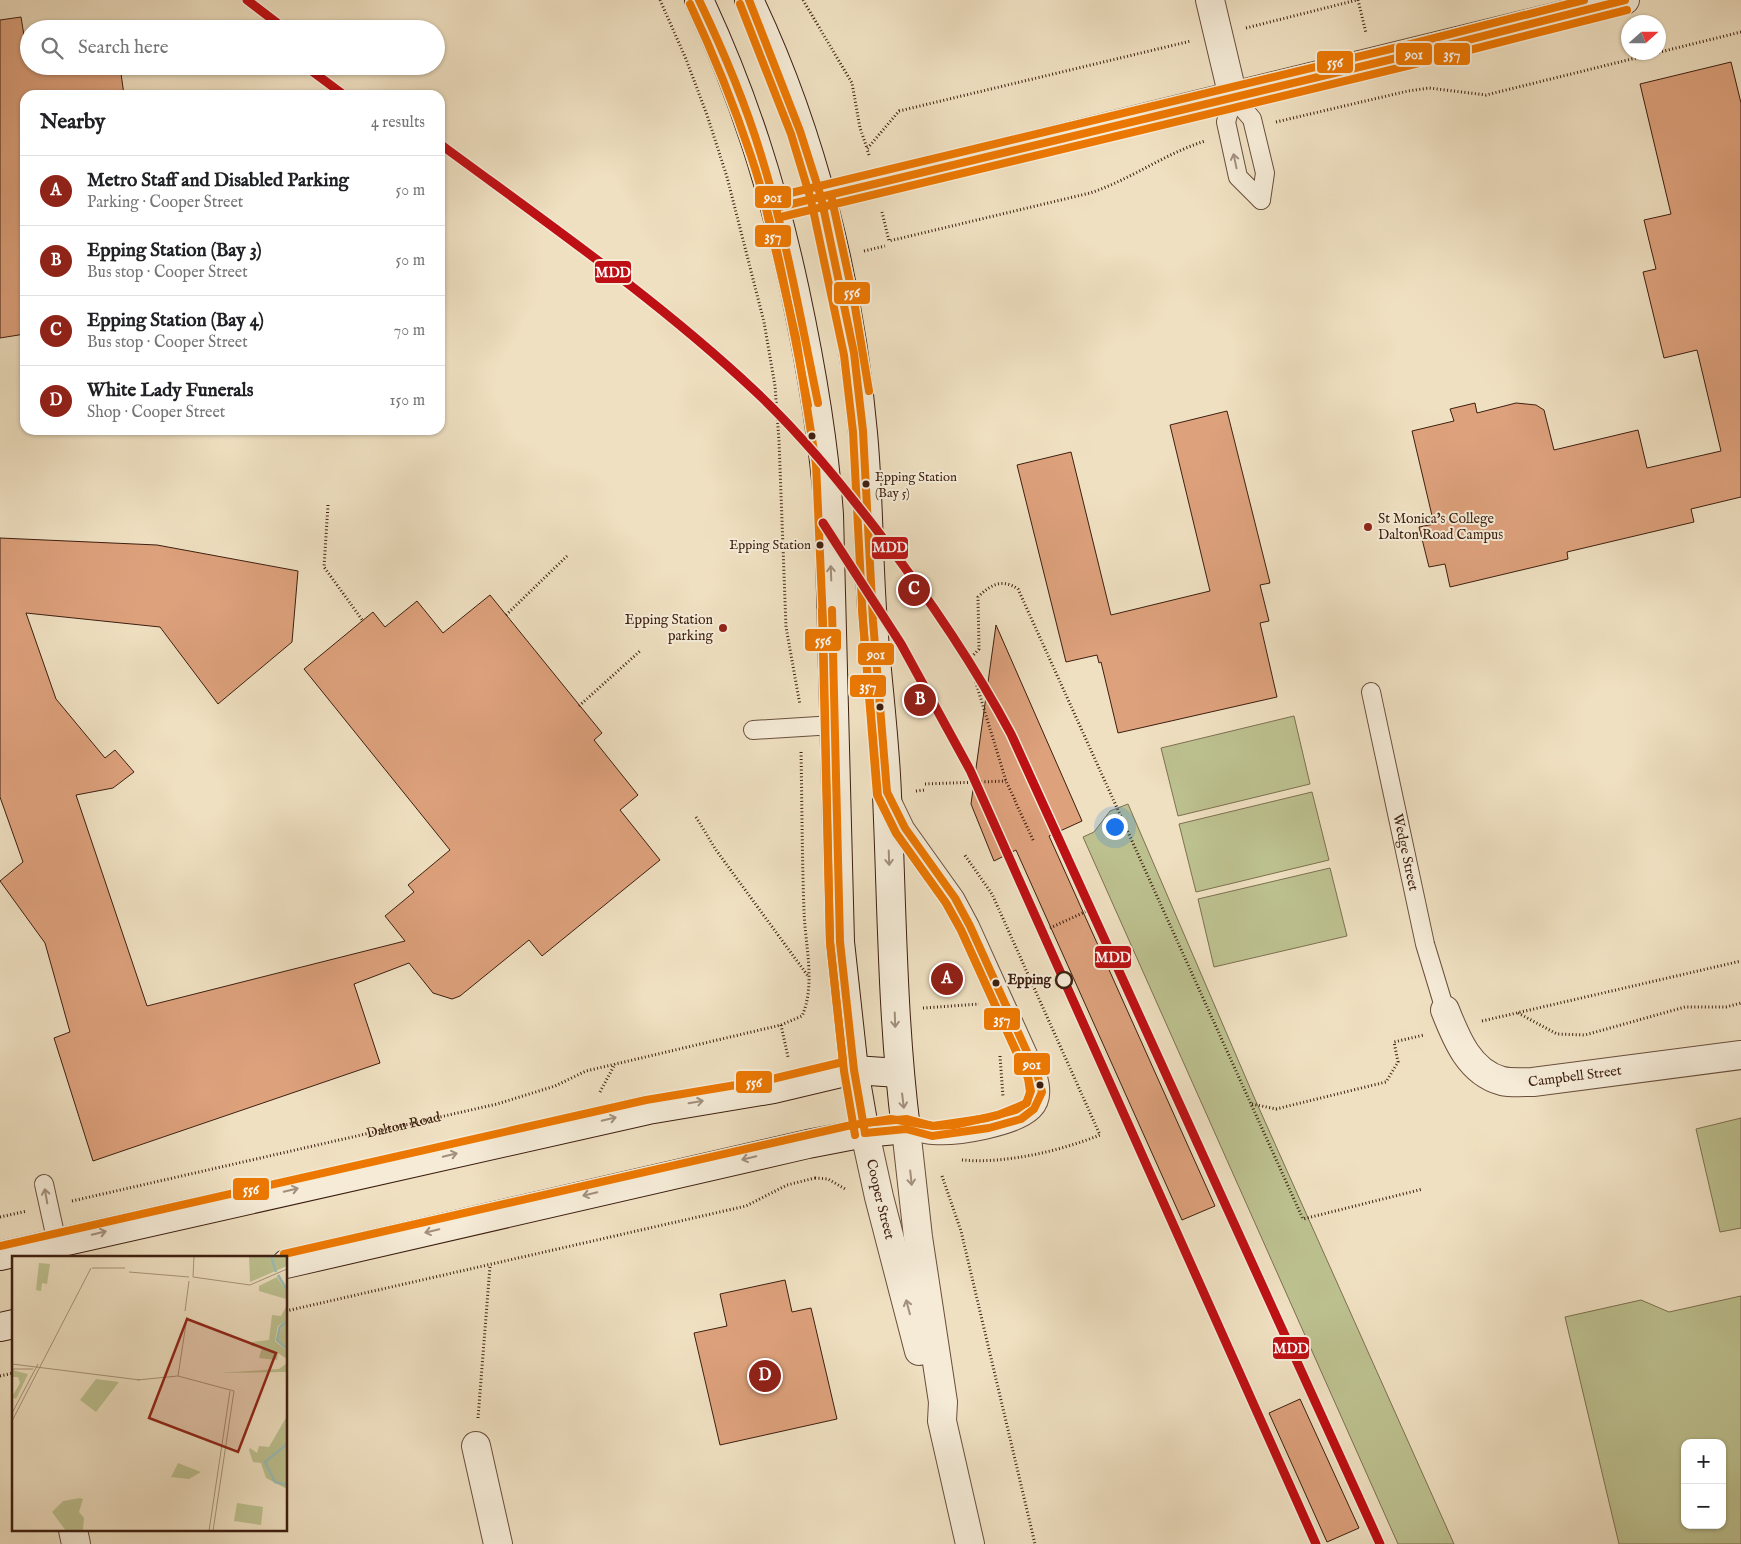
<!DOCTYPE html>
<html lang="en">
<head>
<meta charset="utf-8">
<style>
	:root { --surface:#fff; --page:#f6f6f6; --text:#202124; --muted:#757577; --line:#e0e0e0; --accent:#8f2418 }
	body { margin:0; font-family:"IM FELL English",serif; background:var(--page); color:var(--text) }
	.controls { position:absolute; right:15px; bottom:15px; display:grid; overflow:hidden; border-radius:10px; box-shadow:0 1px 4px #0004 }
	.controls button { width:45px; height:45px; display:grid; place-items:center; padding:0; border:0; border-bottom:1px solid var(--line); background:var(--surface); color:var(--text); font:25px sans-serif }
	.compass { position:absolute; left:1621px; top:15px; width:45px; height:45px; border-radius:50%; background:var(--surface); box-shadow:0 1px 4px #0004; rotate:69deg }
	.you { position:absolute; left:1114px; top:826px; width:18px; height:18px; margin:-12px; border:4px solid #fff; border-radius:50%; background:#1a73e8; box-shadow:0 0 0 8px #1a73e833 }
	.badge { display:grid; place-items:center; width:32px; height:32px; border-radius:50%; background:var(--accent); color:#fff; font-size:16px; font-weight:700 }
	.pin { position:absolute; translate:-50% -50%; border:2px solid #fff; box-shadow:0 1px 5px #0006 }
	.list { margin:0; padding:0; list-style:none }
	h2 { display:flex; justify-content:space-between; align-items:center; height:65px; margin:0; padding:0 20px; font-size:21px }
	h2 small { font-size:16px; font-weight:400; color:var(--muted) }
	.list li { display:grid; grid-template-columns:32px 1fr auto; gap:15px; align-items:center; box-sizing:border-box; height:70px; padding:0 20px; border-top:1px solid var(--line) }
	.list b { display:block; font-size:19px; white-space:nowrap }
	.list p { margin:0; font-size:16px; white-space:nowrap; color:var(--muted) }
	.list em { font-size:16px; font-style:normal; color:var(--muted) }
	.icon { flex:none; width:28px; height:28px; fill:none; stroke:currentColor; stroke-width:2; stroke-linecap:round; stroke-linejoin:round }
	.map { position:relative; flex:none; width:1741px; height:1544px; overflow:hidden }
	.search { position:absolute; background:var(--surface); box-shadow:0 1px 4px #0004; left:20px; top:20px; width:425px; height:55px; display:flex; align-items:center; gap:12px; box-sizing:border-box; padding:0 18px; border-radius:28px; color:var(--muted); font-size:19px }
	.panel { position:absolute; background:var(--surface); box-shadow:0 1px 4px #0004; left:20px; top:90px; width:425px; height:345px; border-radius:15px }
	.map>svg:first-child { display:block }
	.green { fill:#bdc190; stroke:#7d7050; fill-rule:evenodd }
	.building { fill:#dda17c; stroke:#3d1f10 }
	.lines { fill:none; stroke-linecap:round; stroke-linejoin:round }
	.service-casing { stroke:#6a4f3c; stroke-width:20 }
	.minor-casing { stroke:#6a4f3c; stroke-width:30 }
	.tertiary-casing { stroke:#6a4f3c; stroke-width:30 }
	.secondary-casing { stroke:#3d1f10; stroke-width:30 }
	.path { stroke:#3d1f10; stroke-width:3; stroke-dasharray:1 2.5; stroke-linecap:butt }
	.service { stroke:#f5ebd7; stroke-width:18 }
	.minor { stroke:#f5ebd7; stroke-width:28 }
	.tertiary { stroke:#f5ebd7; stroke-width:28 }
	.secondary { stroke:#f5ebd7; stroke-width:28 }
	.bus-1-casing { stroke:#f5ebd7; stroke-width:11 }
	.bus-2-casing { stroke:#f5ebd7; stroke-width:11 }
	.bus-3-casing { stroke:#f5ebd7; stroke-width:11 }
	.bus-1 { stroke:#ec7802; stroke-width:8 }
	.bus-2 { stroke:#ec7802; stroke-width:8 }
	.bus-3 { stroke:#ec7802; stroke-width:8 }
	.rail-1-casing { stroke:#f5ebd7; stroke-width:12 }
	.rail-1 { stroke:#be1014; stroke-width:9 }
	.oneway { stroke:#a28f7d }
	.bus-dot { fill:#3d1f10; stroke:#f5ebd7; stroke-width:2 }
	.poi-dot { fill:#8f2418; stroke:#f5ebd7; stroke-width:2 }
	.stop-dot { fill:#f5ebd7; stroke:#3d1f10; stroke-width:2.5 }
	.labels { text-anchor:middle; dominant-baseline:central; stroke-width:4; stroke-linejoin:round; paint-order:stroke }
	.bus-label { font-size:13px; fill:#3d1f10; stroke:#f5ebd7; text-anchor:start }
	.poi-label { font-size:14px; fill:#3d1f10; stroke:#f5ebd7; text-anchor:start }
	.street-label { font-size:14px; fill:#3d1f10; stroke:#f5ebd7 }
	.stop-label { font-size:14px; font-weight:bold; fill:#3d1f10; stroke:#f5ebd7; text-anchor:end }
	.inset-river { fill:none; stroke:#9abdb6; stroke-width:2.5 }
	.inset-road { fill:none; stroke:#a8937a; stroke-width:1 }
	.view { fill:#8f2418; fill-opacity:0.15; stroke:#8f2418; stroke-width:2.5 }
	.inset-edge { fill:none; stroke:#3d1f10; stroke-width:2.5 }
	.line-badge { stroke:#f5ebd7; stroke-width:2 }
	.badge-label { font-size:14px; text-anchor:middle; font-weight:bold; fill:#fff }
</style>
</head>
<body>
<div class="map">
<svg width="1741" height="1544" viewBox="0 0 1741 1544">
	<rect width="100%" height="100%" fill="#efe0c1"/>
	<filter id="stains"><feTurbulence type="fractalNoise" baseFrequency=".004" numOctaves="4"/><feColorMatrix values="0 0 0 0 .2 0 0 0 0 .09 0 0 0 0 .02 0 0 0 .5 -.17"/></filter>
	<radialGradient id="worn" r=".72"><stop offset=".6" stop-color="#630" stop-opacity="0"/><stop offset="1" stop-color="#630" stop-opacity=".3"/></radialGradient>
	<g class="green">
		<path d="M1294,716L1310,784L1178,816L1161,748Z"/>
		<path d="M1312,792L1329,860L1196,892L1179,824Z"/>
		<path d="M1128,804L1254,1097L1454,1544H1398L1083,837L1094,832L1110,811Z"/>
		<path d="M1330,868L1347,936L1214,967L1198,899Z"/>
		<path d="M1741,1118V1228L1720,1232L1696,1129Z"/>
		<path d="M1741,1296V1544H1619L1565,1317L1641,1300L1669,1312ZM1685,1443H1722V1525H1685Z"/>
	</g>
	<g class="building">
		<path d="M21,17L29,66H120L124,95H25V334L0,338V20Z"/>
		<path d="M1731,62L1741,103V497L1691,509L1694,522L1567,552L1568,559L1450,587L1445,564L1429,567L1419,527L1434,524L1412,431L1454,421L1450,409L1475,403L1477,413L1516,403L1536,405L1544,410L1554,450L1638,430L1647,468L1721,451L1697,350L1664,358L1643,272L1656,269L1644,220L1671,214L1640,84Z"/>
		<path d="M1227,411L1270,583L1260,585L1269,621L1260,623L1277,697L1118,733L1101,662L1099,663L1097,655L1066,662L1017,465L1071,452L1111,615L1210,591L1170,425Z"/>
		<path d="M0,538L157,545L298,571L292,642L218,704L160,627L26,613L56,699L105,758L115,750L134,772L113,788L76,795L147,1006L405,941L385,916L414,892L408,885L450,850L304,669L373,612L385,627L417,601L443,633L490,595L602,733L594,740L638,795L620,810L660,860L542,956L529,940L460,996L452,999L433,993L409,963L354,984L380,1063L93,1161L54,1038L70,1032L45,943L0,881L23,862L0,797Z"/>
		<path d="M996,625L1082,821L1049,836L1215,1206L1182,1220L1016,850L994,861L971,804Z"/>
		<path d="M785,1280L792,1312L811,1308L837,1419L720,1445L694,1333L727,1326L720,1294Z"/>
		<path d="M1300,1399L1359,1528L1327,1542L1269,1413Z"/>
	</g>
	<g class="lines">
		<defs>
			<g id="service">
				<path d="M1233,97L1226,122L1238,177L1261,200"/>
				<path d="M1233,97L1252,119L1265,173L1261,200"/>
				<path id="s2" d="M1371,692L1425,944L1445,1010"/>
				<path d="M753,730L834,725"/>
				<path d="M892,801L905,828L955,898L970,926L1037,1074C1041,1086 1043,1100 1033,1110C1016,1127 957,1137 933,1135C924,1135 915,1131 906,1129"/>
				<path d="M44,1184L57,1243"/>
			</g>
			<g id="minor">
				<path d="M1210,0L1233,97"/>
				<path id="s3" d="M1445,1010C1456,1038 1469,1072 1502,1081C1511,1083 1523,1082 1533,1082L1741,1055"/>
				<path d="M906,1129L918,1237L943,1402L942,1421L970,1544"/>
				<path id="s4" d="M865,1133L879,1197L919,1351"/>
				<path d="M476,1446L498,1544"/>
				<path d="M73,1530L76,1544"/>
			</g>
			<path id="tertiary" d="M821,197L1625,0"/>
			<g id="secondary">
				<path d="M699,0C744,96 773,188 795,291C811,366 824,439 829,515L840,942L854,1070L865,1133"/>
				<path d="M776,207L821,197"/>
				<path d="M0,1256L648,1110L774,1089L854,1070L899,1073"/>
				<path d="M286,1264L808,1144L865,1133L906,1129C892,1018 892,907 887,795C885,738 877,681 873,623C868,560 869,496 863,433C850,286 813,134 749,0"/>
				<path d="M0,1327L14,1324"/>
			</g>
		</defs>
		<use href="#service" class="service-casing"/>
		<use href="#minor" class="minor-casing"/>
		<use href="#tertiary" class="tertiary-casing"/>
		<use href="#secondary" class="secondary-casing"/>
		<g class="path">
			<path d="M660,0L686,59L707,115L727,177L764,322L775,386L779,441L786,627L800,705"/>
			<path d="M803,0L852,83L860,128L867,148"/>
			<path d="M1358,0L1366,33"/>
			<path d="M1246,28L1357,0"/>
			<path d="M1276,122L1408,91L1429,88L1486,95L1741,32"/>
			<path d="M869,155L867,149L899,111L1191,41"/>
			<path d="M882,212L889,241L1090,193C1130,180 1164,154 1205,141"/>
			<path d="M864,251L885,246"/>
			<path d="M328,505L324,567L363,621"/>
			<path d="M914,590L969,660L1006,781L1015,800"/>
			<path d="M506,615L567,556"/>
			<path d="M969,660L979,649L978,597C990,585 1002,578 1018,589L1303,1219L1423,1189"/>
			<path d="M579,706L640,651"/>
			<path d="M925,784L1006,781"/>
			<path d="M916,791L925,790"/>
			<path d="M1015,801L1034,842"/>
			<path d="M696,817L716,850L808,976"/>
			<path d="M1050,928L1089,910"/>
			<path d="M923,1008L979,1004"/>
			<path d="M1518,1013L1557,1034L1585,1035L1685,1007H1726L1741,1003"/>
			<path d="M1482,1021L1741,961"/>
			<path d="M781,1025L788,1057"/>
			<path d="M1000,1056L1003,1097"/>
			<path d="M600,1092L615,1064"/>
			<path d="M1252,1104L1276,1109L1386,1082L1398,1062L1394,1042L1424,1035"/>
			<path d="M962,1160C1005,1164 1060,1151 1100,1135L992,894L964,854"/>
			<path d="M942,1176L961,1231L1035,1544"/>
			<path d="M815,1178L828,1179L847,1190"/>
			<path id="s1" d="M72,1201L497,1104L555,1086L586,1071L781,1025L802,1016C816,985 805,944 804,911C802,857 802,804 801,751"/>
			<path d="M0,1217L27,1211"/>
			<path d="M286,1311L746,1206L787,1185L815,1178"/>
			<path d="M0,1376L14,1373"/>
			<path d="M478,1418L490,1266"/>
		</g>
		<use href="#service" class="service"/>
		<use href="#minor" class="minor"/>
		<use href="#tertiary" class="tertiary"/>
		<use href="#secondary" class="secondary"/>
		<defs>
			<g id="bus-1">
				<path d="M699,0C723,50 745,102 761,155C786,236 801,320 818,403"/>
				<path d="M749,0L800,131L821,197L854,353L863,431L873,621L887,792L905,828L955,898L970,926L1037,1074L1042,1092L1034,1109L1021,1119L989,1128L932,1136L906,1129L865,1133"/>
				<path d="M779,207L1409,55L1625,0"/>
				<path d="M832,610L840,942L854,1070L865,1133"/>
			</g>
			<g id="bus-2">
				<path d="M690,4C713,53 734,105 751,156C778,237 791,322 808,405"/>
				<path d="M740,4L791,134L811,200L844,355L853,432L863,622L877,795L896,833L946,903L961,930L1028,1077L1031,1091L1026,1103L1016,1110L987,1118L933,1126L907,1119L864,1123"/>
				<path d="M781,217L1411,65L1627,10"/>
				<path d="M822,610L830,942L844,1071L855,1135"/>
			</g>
			<g id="bus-3">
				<path d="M831,195L854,301L869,391"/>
				<path d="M0,1246L646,1100L772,1079L843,1062L830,942L823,622L816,464L796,338L766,209L768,201L774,197L1407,45L1584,0"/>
				<path d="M284,1254L847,1126L891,1119L933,1126L954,1125L998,1115L1027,1103L1030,1092L1028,1078L961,930L946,903L896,833L878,796L862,609"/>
			</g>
		</defs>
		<use href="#bus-1" class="bus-1-casing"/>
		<use href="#bus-2" class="bus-2-casing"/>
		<use href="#bus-3" class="bus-3-casing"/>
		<use href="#bus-1" class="bus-1"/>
		<use href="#bus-2" class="bus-2"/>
		<use href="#bus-3" class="bus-3"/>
		<defs>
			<g id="rail-1">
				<path d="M247,0L285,29"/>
				<path d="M305,66L344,95"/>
				<path d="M440,144C547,223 658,300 755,391C800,433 838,480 876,529C926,594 972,661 1011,734L1380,1544"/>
				<path d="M823,523L901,644L970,770L1316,1544"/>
			</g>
		</defs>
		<use href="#rail-1" class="rail-1-casing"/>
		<use href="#rail-1" class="rail-1"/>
	</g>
	<defs><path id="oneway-shaft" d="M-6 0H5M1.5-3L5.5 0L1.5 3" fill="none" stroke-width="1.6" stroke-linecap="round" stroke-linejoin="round" transform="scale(1.25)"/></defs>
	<g class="oneway">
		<use href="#oneway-shaft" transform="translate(1235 161) rotate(-102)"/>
		<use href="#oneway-shaft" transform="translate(831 573) rotate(-92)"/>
		<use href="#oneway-shaft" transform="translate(889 858) rotate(88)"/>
		<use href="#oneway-shaft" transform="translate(895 1020) rotate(88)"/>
		<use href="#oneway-shaft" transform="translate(903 1101) rotate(83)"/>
		<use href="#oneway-shaft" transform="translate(696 1102) rotate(-9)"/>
		<use href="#oneway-shaft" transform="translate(609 1119) rotate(-13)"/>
		<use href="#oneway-shaft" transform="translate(450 1155) rotate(-13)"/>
		<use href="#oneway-shaft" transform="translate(749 1158) rotate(167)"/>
		<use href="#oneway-shaft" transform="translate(911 1178) rotate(84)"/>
		<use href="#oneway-shaft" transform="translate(291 1190) rotate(-13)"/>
		<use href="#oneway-shaft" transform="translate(590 1194) rotate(167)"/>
		<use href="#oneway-shaft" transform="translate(46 1196) rotate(-100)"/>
		<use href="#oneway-shaft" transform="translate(432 1231) rotate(167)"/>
		<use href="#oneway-shaft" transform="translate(99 1233) rotate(-13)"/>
		<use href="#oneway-shaft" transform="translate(908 1307) rotate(-105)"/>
	</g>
	<g class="bus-dot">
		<circle cx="812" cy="436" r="4.5"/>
		<circle cx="866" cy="484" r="4.5"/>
		<circle cx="820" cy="545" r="4.5"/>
		<circle cx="880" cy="707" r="4.5"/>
		<circle cx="996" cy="983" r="4.5"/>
		<circle cx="1040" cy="1085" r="4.5"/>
	</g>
	<g class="poi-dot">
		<circle cx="1368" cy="527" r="5"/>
		<circle cx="723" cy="628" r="5"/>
	</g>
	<circle class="stop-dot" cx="1064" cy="980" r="8"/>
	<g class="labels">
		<g class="bus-label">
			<text x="875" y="477">Epping Station<tspan x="875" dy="16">(Bay 5)</tspan></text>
			<text x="811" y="545" text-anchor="end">Epping Station</text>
		</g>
		<g class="poi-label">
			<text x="1378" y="519">St Monica's College<tspan x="1378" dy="16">Dalton Road Campus</tspan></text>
			<text x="713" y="620" text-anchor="end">Epping Station<tspan x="713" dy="16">parking</tspan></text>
		</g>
		<g class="street-label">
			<text stroke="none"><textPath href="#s2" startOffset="164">Wedge Street</textPath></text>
			<text stroke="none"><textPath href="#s3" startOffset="168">Campbell Street</textPath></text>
			<text stroke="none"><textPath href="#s1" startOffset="340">Dalton Road</textPath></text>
			<text stroke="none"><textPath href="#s4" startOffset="68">Cooper Street</textPath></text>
		</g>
		<g class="stop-label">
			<text x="1051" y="980">Epping</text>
		</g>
	</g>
	<g transform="translate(12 1256)">
		<rect width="275" height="275" fill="#efe0c1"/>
		<path d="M237,0H275V10L238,26ZM27,7L38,8L35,28L30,27L29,35L24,34ZM265,21L275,36V64L266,70L263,85L275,95V103L266,97L265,104L247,102L250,91L239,90L240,86L257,84L260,59L269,60L274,51V43L247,35V30ZM275,67V92L266,83L270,70ZM275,107L274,116L208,117L267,113ZM0,114L16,118L4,143L0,141L8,127L6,121H0ZM84,123L107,126L84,156L68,144ZM275,160L274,198L275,233L254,222L249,207L241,206L237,194L238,192L245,197L247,190L257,191ZM166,207L171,209L189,216L177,223L159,221ZM68,242L71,243L67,256L72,262L71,274L54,275L40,256L51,245ZM225,247L251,251L249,269L222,265Z" fill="#bdc190"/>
		<path class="inset-river" d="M259,0L264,16M266,19L275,34M275,65L268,71L265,84L275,93M275,188L253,206L263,226L275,229"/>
		<path class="inset-road" d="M80,12H113M117,16L177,21M181,21L238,29L275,13M181,21L182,0M173,55L177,25M0,108L128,124M0,113H21M166,120L175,61M125,124L166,120L222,135L201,275M0,157L26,108M0,165L79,12M197,275L218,135"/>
		<path class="view" d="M175,63L264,97L226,196L137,162Z"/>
		<rect width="275" height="275" class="inset-edge"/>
	</g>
	<g class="line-badge">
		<rect x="1395" y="42" width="38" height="24" rx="5" fill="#ec7802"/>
		<rect x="1433" y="42" width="38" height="24" rx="5" fill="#ec7802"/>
		<rect x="1316" y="50" width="38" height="24" rx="5" fill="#ec7802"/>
		<rect x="754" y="185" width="38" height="24" rx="5" fill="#ec7802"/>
		<rect x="754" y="224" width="38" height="24" rx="5" fill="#ec7802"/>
		<rect x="594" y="260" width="38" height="24" rx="5" fill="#be1014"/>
		<rect x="833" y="281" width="38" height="24" rx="5" fill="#ec7802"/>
		<rect x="871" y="536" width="38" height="24" rx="5" fill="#be1014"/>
		<rect x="804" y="628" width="38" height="24" rx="5" fill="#ec7802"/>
		<rect x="857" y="642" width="38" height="24" rx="5" fill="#ec7802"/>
		<rect x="849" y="674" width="38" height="24" rx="5" fill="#ec7802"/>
		<rect x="1094" y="945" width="38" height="24" rx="5" fill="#be1014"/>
		<rect x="983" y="1007" width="38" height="24" rx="5" fill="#ec7802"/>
		<rect x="1013" y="1052" width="38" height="24" rx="5" fill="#ec7802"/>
		<rect x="735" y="1070" width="38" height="24" rx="5" fill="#ec7802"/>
		<rect x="232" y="1177" width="38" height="24" rx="5" fill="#ec7802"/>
		<rect x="1272" y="1336" width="38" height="24" rx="5" fill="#be1014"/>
	</g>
	<g class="badge-label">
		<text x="1414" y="59">901</text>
		<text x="1452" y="59">357</text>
		<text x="1335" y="67">556</text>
		<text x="773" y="202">901</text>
		<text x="773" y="241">357</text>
		<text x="613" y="277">MDD</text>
		<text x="852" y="297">556</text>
		<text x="890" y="552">MDD</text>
		<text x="823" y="645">556</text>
		<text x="876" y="659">901</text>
		<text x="868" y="691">357</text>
		<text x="1113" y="962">MDD</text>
		<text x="1002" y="1024">357</text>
		<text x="1032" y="1069">901</text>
		<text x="754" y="1087">556</text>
		<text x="251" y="1194">556</text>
		<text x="1291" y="1353">MDD</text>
	</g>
	<rect width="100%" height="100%" filter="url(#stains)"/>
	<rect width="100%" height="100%" fill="url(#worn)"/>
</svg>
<div class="controls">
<button>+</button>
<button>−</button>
</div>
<svg class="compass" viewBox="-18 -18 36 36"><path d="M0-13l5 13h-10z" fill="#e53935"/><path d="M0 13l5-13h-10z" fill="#757577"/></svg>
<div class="you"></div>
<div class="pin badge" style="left:947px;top:979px">A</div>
<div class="pin badge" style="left:920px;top:700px">B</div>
<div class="pin badge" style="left:914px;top:590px">C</div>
<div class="pin badge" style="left:765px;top:1376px">D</div>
<div class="search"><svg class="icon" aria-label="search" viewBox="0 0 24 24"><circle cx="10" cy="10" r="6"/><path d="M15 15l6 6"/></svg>Search here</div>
<section class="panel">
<h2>Nearby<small>4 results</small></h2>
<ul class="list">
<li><span class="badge">A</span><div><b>Metro Staff and Disabled Parking</b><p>Parking · Cooper Street</p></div><em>50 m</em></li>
<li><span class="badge">B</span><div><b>Epping Station (Bay 3)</b><p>Bus stop · Cooper Street</p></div><em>50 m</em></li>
<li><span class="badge">C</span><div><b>Epping Station (Bay 4)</b><p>Bus stop · Cooper Street</p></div><em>70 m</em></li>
<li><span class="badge">D</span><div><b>White Lady Funerals</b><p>Shop · Cooper Street</p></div><em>150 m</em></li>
</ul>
</section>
</div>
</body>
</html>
